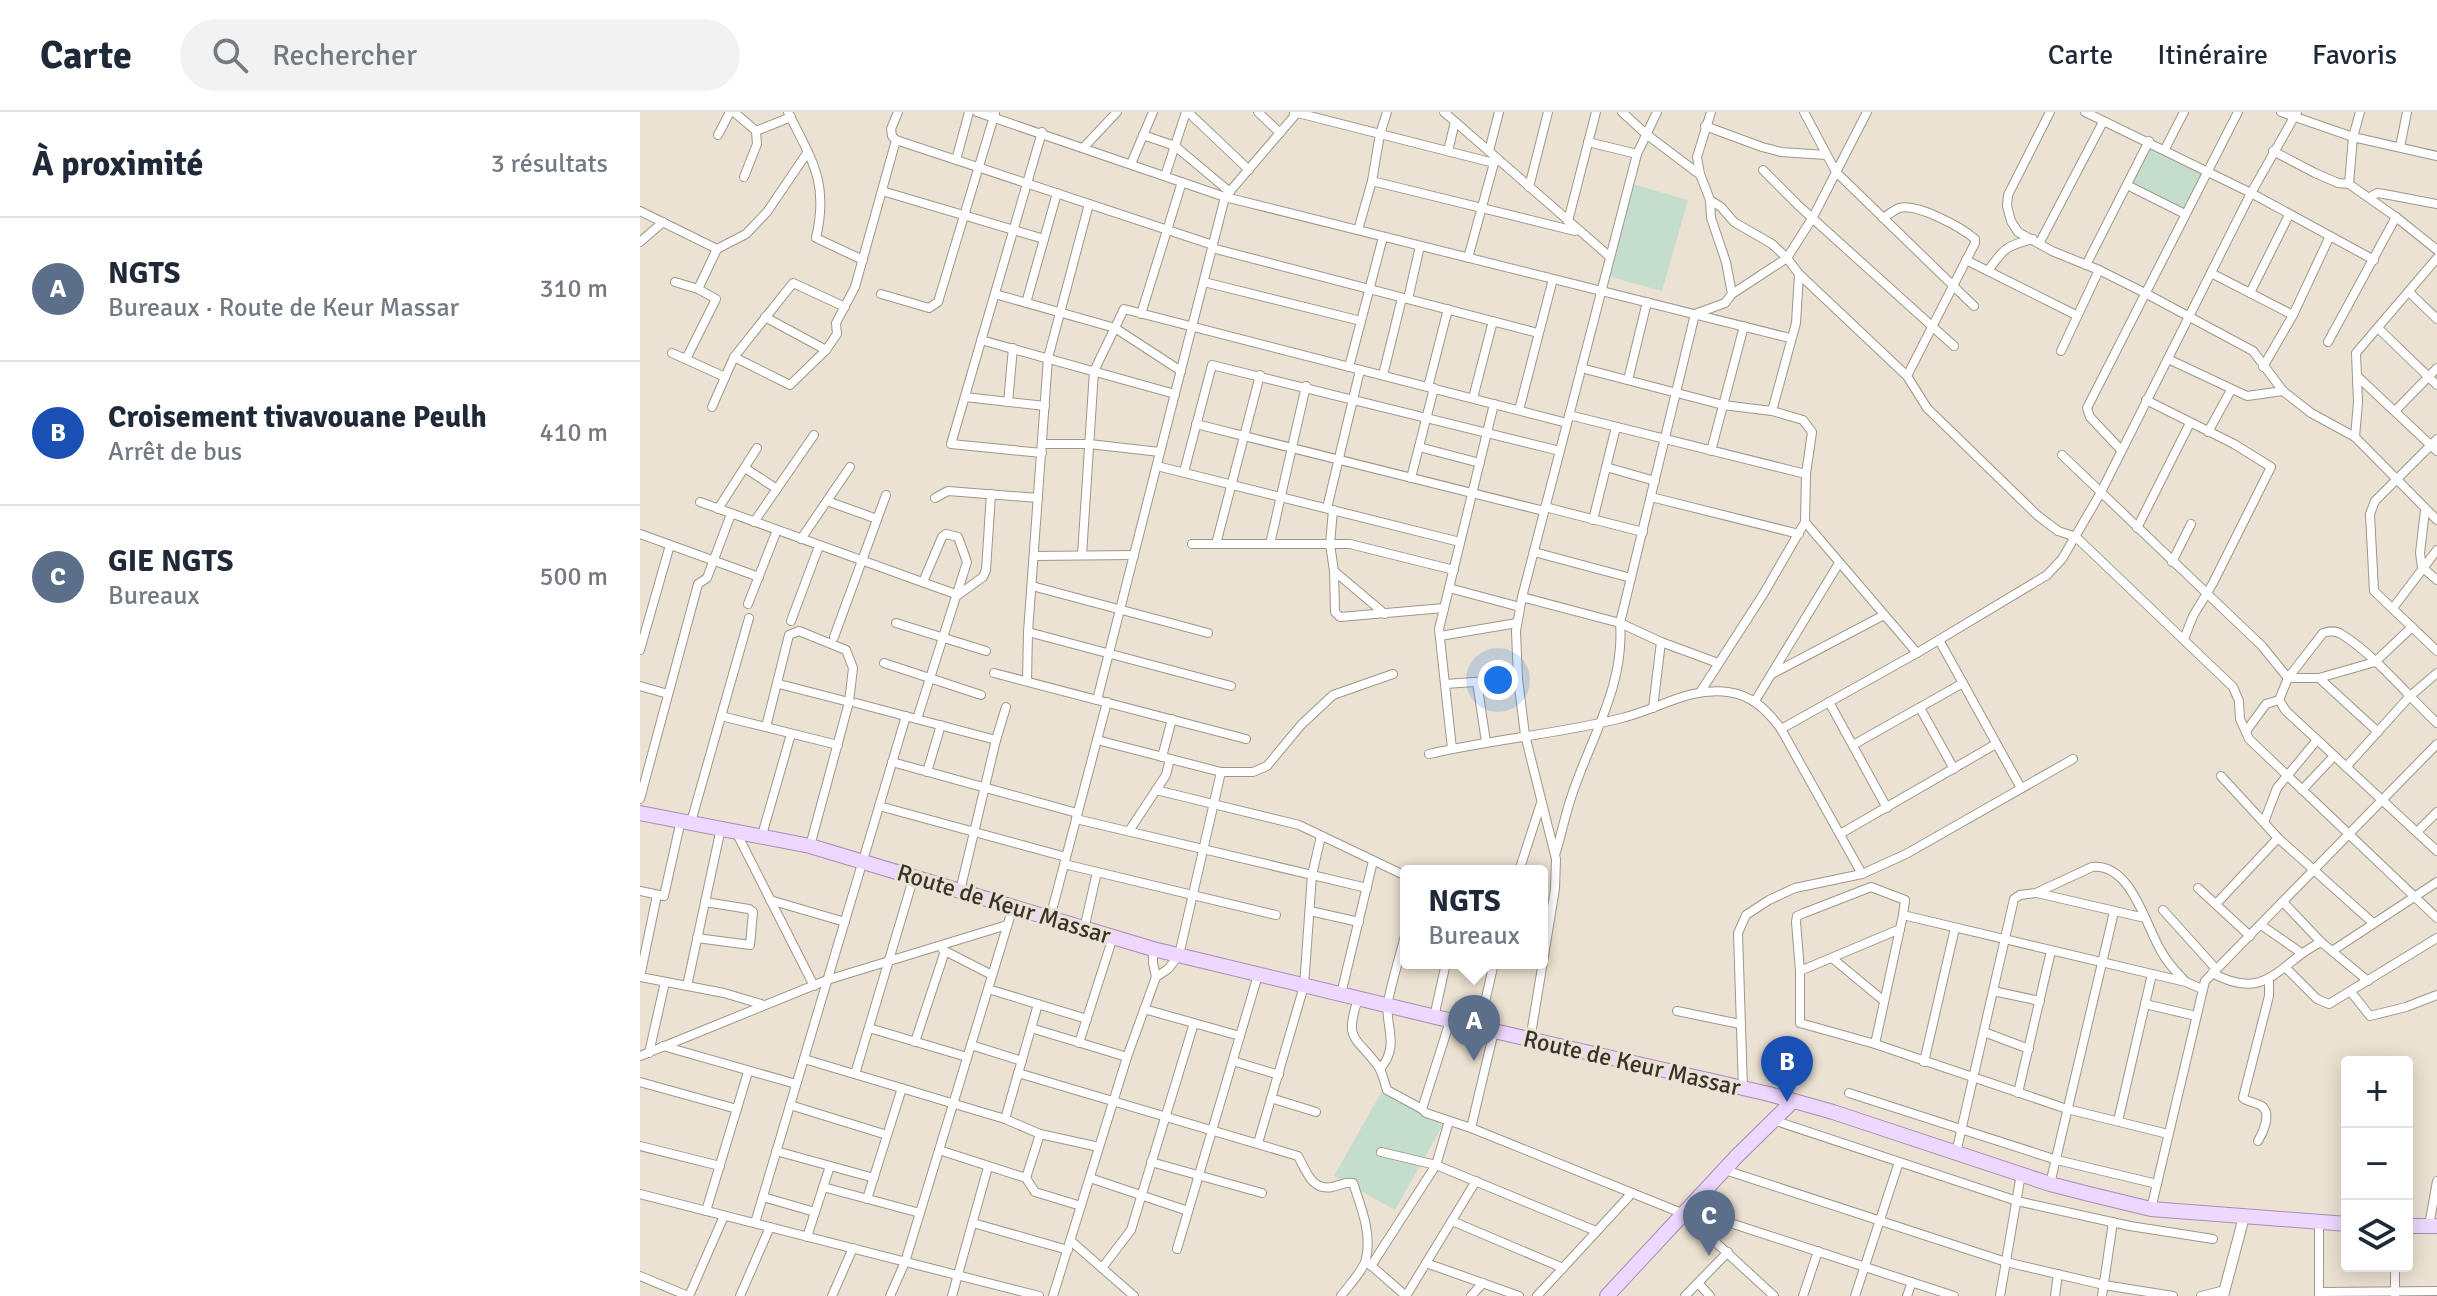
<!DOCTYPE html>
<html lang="fr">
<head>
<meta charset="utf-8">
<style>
	:root { --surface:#fff; --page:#f2f2f3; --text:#1f2937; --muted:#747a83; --line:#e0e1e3; --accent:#0f766e }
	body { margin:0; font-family:Signika,sans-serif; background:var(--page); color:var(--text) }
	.controls { position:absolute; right:24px; bottom:24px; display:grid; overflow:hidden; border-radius:8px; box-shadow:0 4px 20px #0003 }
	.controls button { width:72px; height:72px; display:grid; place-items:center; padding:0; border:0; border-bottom:2px solid var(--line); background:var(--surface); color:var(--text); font:40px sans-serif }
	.you { position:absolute; left:858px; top:568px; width:28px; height:28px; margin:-20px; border:6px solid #fff; border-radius:50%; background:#1a73e8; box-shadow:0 0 0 12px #1a73e833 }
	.badge { display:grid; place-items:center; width:52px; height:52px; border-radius:50%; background:var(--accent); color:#fff; font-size:26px; font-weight:700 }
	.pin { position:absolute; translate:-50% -66px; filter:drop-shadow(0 2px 4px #0008) }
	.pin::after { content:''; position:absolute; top:42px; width:28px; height:24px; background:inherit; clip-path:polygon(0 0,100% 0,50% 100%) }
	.popup { position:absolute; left:760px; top:753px; width:148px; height:104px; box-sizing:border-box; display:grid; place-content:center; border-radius:8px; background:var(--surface); filter:drop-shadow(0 2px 6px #0005); font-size:26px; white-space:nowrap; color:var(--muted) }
	.popup b { font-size:30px; color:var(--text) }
	.popup::after { content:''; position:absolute; left:50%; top:100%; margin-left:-16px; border:16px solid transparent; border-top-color:var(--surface) }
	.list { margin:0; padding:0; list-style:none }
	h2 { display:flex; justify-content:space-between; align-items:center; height:104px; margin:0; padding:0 32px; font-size:34px }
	h2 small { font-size:26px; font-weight:400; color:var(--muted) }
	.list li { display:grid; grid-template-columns:52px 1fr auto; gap:24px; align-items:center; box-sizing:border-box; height:144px; padding:0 32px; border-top:2px solid var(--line) }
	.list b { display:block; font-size:30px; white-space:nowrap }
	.list p { margin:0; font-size:26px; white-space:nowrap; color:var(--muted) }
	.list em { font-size:26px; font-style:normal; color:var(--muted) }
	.icon { flex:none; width:44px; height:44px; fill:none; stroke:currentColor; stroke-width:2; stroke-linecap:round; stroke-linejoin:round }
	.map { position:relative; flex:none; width:1797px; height:1184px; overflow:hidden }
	header { display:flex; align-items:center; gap:48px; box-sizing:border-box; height:112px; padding:0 40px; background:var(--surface); border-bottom:2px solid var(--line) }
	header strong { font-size:38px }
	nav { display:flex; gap:44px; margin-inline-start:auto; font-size:28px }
	.search { width:560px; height:72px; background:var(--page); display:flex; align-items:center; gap:20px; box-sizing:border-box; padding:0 28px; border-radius:44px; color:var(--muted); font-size:30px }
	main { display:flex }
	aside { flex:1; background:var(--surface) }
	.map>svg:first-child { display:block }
	.green { fill:#c5ddcc }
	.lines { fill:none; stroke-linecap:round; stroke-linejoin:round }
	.minor-casing { stroke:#9f9688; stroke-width:10 }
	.tertiary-casing { stroke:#9f9688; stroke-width:12 }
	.primary-casing { stroke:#a68db5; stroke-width:16 }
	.minor { stroke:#fff; stroke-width:8 }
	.tertiary { stroke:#fff; stroke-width:10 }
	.primary { stroke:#eed8ff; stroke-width:14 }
	.labels { text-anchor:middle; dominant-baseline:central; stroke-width:6; stroke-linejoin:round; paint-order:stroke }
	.street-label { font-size:24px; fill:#36322c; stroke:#ece2d3 }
</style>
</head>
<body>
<header>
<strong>Carte</strong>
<div class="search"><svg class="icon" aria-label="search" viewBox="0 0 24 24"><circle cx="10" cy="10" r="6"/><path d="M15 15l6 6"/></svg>Rechercher</div>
<nav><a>Carte</a><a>Itinéraire</a><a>Favoris</a></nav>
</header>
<main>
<aside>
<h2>À proximité<small>3 résultats</small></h2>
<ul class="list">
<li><span class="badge" style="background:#5c6f8a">A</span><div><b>NGTS</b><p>Bureaux · Route de Keur Massar</p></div><em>310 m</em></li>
<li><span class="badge" style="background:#1a4fb4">B</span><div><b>Croisement tivavouane Peulh</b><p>Arrêt de bus</p></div><em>410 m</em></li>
<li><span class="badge" style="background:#5c6f8a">C</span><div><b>GIE NGTS</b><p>Bureaux</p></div><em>500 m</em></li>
</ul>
</aside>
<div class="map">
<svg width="1797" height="1184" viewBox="0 0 1797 1184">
	<rect width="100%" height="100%" fill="#ece2d3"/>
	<g class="green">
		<path d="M1507,34L1563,62L1545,98L1489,70Z"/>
		<path d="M992,72L1048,88L1022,179L967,164Z"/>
		<path d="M742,979L803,1013L755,1098L694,1064Z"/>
	</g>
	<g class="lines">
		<defs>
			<g id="minor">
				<path d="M94,0L116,19L117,32L104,65"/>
				<path d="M148,0C172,49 189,70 176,126L223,148"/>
				<path d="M258,0L251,17L252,24L256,28L573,133"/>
				<path d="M337,0L585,85L1150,226"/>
				<path d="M548,0L609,58"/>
				<path d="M618,0L640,21"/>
				<path d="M654,0L854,51"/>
				<path d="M804,0L970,145"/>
				<path d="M982,0L1006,22L1059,62"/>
				<path d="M1164,0L1196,60L1334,194"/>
				<path d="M1410,0L1368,83L1367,94L1371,109L1378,120L1412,139L1459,158L1505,181L1613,239L1643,279L1671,301L1715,325L1797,408"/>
				<path d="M1445,0L1611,81L1734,148"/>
				<path d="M1641,0L1713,25L1797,44"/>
				<path d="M1065,14L1122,35L1141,40L1186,43"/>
				<path d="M116,19L151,5"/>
				<path d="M78,23L90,0"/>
				<path d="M503,23L535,34L590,80"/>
				<path d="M948,30L997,42"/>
				<path d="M444,35L477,0"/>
				<path d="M1760,35L1767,0"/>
				<path d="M1525,37L1544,0"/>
				<path d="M808,39L815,10"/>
				<path d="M849,39L859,0"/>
				<path d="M1633,39L1675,61L1698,71L1709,72L1756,105L1797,138"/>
				<path d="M316,48L329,0"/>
				<path d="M491,52L513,0"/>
				<path d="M1123,58L1160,95L1314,234"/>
				<path d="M525,64L546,0"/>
				<path d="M732,69L935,119"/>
				<path d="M1709,72L1713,25L1720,0"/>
				<path d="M1487,73L1545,102"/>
				<path d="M889,75L908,0"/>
				<path d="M242,79L404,127"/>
				<path d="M1730,85L1737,81L1744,82L1797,92"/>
				<path d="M1070,88L1081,95L1094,110L1132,132L1147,146L1159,162L1267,264L1287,296L1397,403L1418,419L1436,425L1593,575L1599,589L1600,607L1609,627L1797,806"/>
				<path d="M0,99L77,137"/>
				<path d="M1243,106C1248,103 1254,98 1259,96C1277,91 1321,115 1335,127V131L1267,264"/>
				<path d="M928,109L956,0"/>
				<path d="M718,118L732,69L740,22L747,0"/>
				<path d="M0,130L23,110"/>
				<path d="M1400,130L1463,10"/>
				<path d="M572,136L898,221"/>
				<path d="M828,146L854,51L857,47"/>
				<path d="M1326,148L1436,203"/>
				<path d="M1446,153L1509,29"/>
				<path d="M1348,159C1363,137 1367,133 1393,127"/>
				<path d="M1571,161L1653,203"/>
				<path d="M35,170L58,177L76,187L46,247"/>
				<path d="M564,170L721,209"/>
				<path d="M58,177L77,137L106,122L127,100L167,41"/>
				<path d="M1769,180L1797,207"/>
				<path d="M1610,181L1649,103"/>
				<path d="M241,182L289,196L298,190L355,1"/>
				<path d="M355,182L475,216L541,259"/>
				<path d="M1092,182L1147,146L1173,105L1227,0"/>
				<path d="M768,187L780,134"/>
				<path d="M386,191L417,81"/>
				<path d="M501,202L542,70"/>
				<path d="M125,205L186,238"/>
				<path d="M1739,217L1797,273"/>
				<path d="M341,228L535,282"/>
				<path d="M1688,230L1756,105"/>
				<path d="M1421,239L1459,158"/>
				<path d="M32,241L85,265"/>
				<path d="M94,245L150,273L186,238L197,222L196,211L215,175L256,28"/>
				<path d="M1528,247L1607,284L1643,279"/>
				<path d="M709,255L743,125"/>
				<path d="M1623,255L1653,203L1690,124"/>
				<path d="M941,256L1083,293L1132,299L1163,308L1172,320L1166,362L1165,410L1124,481L1061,579"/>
				<path d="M743,263L762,186"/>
				<path d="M1717,264L1797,339"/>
				<path d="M988,268L1007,190"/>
				<path d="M788,275L808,197"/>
				<path d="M325,285L405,294"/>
				<path d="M833,286L853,209"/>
				<path d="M1506,288L1594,332L1631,355L1573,471L1553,504L1544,527"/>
				<path d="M368,290L373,236"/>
				<path d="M72,295L94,245L153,171L205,195"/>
				<path d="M879,298L913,167"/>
				<path d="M1132,299L1156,211L1159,162"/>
				<path d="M1755,299L1797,256"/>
				<path d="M929,303L1166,362"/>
				<path d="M556,312L904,399"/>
				<path d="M1568,320L1591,278"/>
				<path d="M1715,325L1718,290L1716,241L1797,146"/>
				<path d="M1797,327L1735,389L1730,402L1734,479L1797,539"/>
				<path d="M402,332H449L520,340"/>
				<path d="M779,335L840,351"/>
				<path d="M1481,338L1450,305L1447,296L1598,0"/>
				<path d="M1071,339L1104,214"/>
				<path d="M402,341L311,332L402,20"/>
				<path d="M1422,343L1622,534L1648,566L1639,588L1646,599L1797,739"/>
				<path d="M517,354L820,430"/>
				<path d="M966,355L1015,369"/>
				<path d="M105,356L137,377"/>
				<path d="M544,360L572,253L920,339"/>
				<path d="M771,366L794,276"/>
				<path d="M1011,385L1159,422"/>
				<path d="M295,386L308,379L398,386"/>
				<path d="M187,389L237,407"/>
				<path d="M60,390L318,483L343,465L346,458L351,382"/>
				<path d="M905,395L1003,420"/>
				<path d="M687,396L720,258"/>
				<path d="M78,397L117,336"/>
				<path d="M693,398L690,432L694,459L745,502"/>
				<path d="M1785,398L1780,441L1782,455L1797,468"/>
				<path d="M953,408L976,315"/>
				<path d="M114,410L174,323"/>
				<path d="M1165,410L1277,541"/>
				<path d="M1497,416L1550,311"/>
				<path d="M0,422L119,465"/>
				<path d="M161,427L210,355"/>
				<path d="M552,432H710L814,458"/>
				<path d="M576,432L620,263"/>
				<path d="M630,432L666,274"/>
				<path d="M894,440L991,466"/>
				<path d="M442,443L454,259L484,197L927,311"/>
				<path d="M394,444L494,443"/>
				<path d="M1532,450L1551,412"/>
				<path d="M694,459L695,500L700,505L804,496"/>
				<path d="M392,474L568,521"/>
				<path d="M809,476L880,495"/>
				<path d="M882,485L980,511L1021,530L1013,596"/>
				<path d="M108,492L137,418"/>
				<path d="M1753,496L1797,438"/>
				<path d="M151,509L179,434"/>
				<path d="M256,511L346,539"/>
				<path d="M388,520L591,574"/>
				<path d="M800,524L877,511"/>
				<path d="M194,525L246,383"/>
				<path d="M1299,528L1381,676"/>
				<path d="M1021,530L1078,551"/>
				<path d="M0,538L30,433"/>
				<path d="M244,551L341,583"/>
				<path d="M354,561L606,627"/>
				<path d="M1132,562L1244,503"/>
				<path d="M1648,566L1683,521C1689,519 1695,518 1701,522C1733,541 1768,584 1797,611"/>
				<path d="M1648,566H1679L1735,550L1772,515"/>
				<path d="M1679,566L1738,620"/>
				<path d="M387,569L388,520L408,246L449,92"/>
				<path d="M837,570L846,630"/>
				<path d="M139,572L209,590"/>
				<path d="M805,572L878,567"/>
				<path d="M0,574L28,582"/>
				<path d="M457,588L585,85L656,2"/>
				<path d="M1115,589L1199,451"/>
				<path d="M1189,590L1247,696"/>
				<path d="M216,591L356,628L366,595"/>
				<path d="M1280,596L1314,657"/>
				<path d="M81,604L198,633"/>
				<path d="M277,607L327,450L318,425L306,422L302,425L283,470"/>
				<path d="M126,615L149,523L159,519L206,538L213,556L209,590L170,734"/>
				<path d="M1141,617L1277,541L1407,463L1422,447L1460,382L1611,81L1657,0"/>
				<path d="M1607,618L1626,592L1639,588"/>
				<path d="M457,628L581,660H613L627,654L661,613L693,583L753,562"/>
				<path d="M1213,633L1323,571"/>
				<path d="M812,637L799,517L854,292"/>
				<path d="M789,642C853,627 919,622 982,606C1019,597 1048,575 1088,580C1112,583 1127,598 1141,617L1222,762"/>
				<path d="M522,645L532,607"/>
				<path d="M252,650L437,701"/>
				<path d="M1706,655L1769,585L1797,561"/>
				<path d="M287,660L301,613"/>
				<path d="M1581,664L1638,726L1733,811"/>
				<path d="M516,678L659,713L766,764"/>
				<path d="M1662,678L1694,644"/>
				<path d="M0,687L58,472L67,466L91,402"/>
				<path d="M239,694L426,745"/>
				<path d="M436,707L727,776"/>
				<path d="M51,710L109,506"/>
				<path d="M1624,710L1637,676L1677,628"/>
				<path d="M95,718L174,874"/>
				<path d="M489,719L526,663L530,647"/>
				<path d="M1777,720L1797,700"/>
				<path d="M1200,722L1356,632"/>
				<path d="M122,723L151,622"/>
				<path d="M916,740C922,720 926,699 933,680C952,624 985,572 980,511L1055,202L1085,191L1092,182L1086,150L1071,106L1070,88L1060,62L1057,45L1071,0"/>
				<path d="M424,752L636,803"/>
				<path d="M879,759L901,691"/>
				<path d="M1558,776L1610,824"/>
				<path d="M0,779L24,784L41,708"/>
				<path d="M320,779L356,628"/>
				<path d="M1397,781L1505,806"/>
				<path d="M130,788L205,810"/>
				<path d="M1643,790L1681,830L1728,869"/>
				<path d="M1576,792L1638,726"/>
				<path d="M1523,798L1576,857"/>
				<path d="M670,799L719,810"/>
				<path d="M410,806L467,590"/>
				<path d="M1621,813L1660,840"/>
				<path d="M444,817L457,760"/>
				<path d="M57,826L110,833L113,800L109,797L65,790"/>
				<path d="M303,838L352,863"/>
				<path d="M1692,839L1797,770"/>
				<path d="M1192,846L1244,889"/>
				<path d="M1646,856L1677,887L1689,892L1797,826"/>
				<path d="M1160,859L1156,810L1157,804L1164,801L1231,775L1265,788L1263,803"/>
				<path d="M1572,861C1628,891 1638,851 1681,830"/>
				<path d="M0,865L84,881L124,893"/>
				<path d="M0,865L17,783"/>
				<path d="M516,865L528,857L539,843L581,660"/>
				<path d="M47,874L81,716"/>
				<path d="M348,877L447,907"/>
				<path d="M1353,879L1400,889"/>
				<path d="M1711,880L1730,904L1766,895L1797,883"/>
				<path d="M701,882L733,749"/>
				<path d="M718,887C704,929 715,923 738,954C743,961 744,970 747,978L782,997"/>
				<path d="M1505,892L1556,904"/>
				<path d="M504,897L600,924"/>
				<path d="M1037,899L1100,912"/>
				<path d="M794,905L806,851"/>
				<path d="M810,909L782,997L786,1001L831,1016L1044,1102L1078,1107L1314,1184"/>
				<path d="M229,916L327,945"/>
				<path d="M391,916L487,945"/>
				<path d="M839,916L854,851"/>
				<path d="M1344,920L1389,937"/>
				<path d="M890,928L915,777L916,747L885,623L878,567L876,519L882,485L997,42L1017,0"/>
				<path d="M275,930L305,839"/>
				<path d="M439,931L473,825"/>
				<path d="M1235,932L1160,911V859L1260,817"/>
				<path d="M331,933L382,949"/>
				<path d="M23,934L156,972"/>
				<path d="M9,941L25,870"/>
				<path d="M0,944L187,868L367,813"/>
				<path d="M164,947L365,1007L400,1022L459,1035"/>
				<path d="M593,949L639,963"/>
				<path d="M1284,950L1315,816"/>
				<path d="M740,957C761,933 744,913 748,889C753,866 760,843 766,820"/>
				<path d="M378,961L658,1044C666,1059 672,1079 692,1075C701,1073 704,1070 713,1071C721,1095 732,1121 726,1147C723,1159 709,1173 701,1184"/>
				<path d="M215,962L274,764"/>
				<path d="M0,970L97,997"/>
				<path d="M1103,977L1098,821L1106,803L1129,788L1155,776L1222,762L1266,742L1433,647"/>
				<path d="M1209,981L1417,1048L1517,1072"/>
				<path d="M1378,981L1411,839"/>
				<path d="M631,986L676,1000"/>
				<path d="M150,993L247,1023"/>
				<path d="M365,1007L398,892"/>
				<path d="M1133,1008L1377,1089L1490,1114L1573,1127"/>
				<path d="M1478,1009L1512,862"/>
				<path d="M831,1016L854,919"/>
				<path d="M1528,1022L1427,997L1235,932L1263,803L1546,870L1562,877"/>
				<path d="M1618,1029C1623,1021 1631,1003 1623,995C1617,990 1609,991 1603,986L1629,884V868"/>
				<path d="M618,1031L664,874L672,763L681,724"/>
				<path d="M0,1034L80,1054"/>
				<path d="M299,1038L386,1066L395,1080L441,1094"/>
				<path d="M136,1039L234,1066"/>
				<path d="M741,1040L796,1053L956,1119"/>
				<path d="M1316,1041L1374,787L1380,783L1396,781L1452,755C1491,751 1505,812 1521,839C1527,850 1536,860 1545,869"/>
				<path d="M511,1050L622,1081"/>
				<path d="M1085,1058L1366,1150L1464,1173L1533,1184"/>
				<path d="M386,1066L400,1022"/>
				<path d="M450,1066L548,1099"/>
				<path d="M1410,1072L1474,800"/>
				<path d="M183,1075L280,1101"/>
				<path d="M0,1082L399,1184"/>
				<path d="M123,1085L175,1100"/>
				<path d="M227,1087L262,976"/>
				<path d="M1511,1097L1565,869L1797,632"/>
				<path d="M66,1099L108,960"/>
				<path d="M1046,1103L1134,1184"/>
				<path d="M812,1109L923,1156"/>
				<path d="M115,1111L266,604"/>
				<path d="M333,1111L428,1138"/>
				<path d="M1789,1114L1797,1069"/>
				<path d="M167,1125L190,1054"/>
				<path d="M431,1129L494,1184"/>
				<path d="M537,1137L618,863"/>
				<path d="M727,1150L766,1184"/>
				<path d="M786,1151L879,1184"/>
				<path d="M731,1154L796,1053L809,1009"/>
				<path d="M1755,1154V1183"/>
				<path d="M462,1156L491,1118L554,911"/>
				<path d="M0,1164L48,1184"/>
				<path d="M1058,1171L1070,1184"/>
				<path d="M1679,1180L1797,1179"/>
				<path d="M1679,1183V1111"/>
				<path d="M49,1184L84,1104"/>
				<path d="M100,1184L130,1115"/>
				<path d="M192,1184L213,1136"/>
				<path d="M250,1184L265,1150L373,795"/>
				<path d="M312,1184L348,1055"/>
				<path d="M413,1184L487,945L516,865L513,851V837"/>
				<path d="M766,1184L836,1069"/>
				<path d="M831,1184L843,1171"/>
				<path d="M897,1184L992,1081"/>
				<path d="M1045,1184L1088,1140"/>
				<path d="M1163,1184L1178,1139"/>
				<path d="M1215,1184L1259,1050"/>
				<path d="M1267,1184L1272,1170"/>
				<path d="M1360,1184L1381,1062"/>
				<path d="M1415,1184L1418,1162"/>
				<path d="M1462,1184L1473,1110"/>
				<path d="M1561,1184L1585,1178"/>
			</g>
			<path id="tertiary" d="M1583,1184L1604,1105"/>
			<g id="primary">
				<path d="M0,701L170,734L513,837L854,919L1129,982L1193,1000L1410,1072L1449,1082L1511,1097L1707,1112"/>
				<path d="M1767,1114H1797"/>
				<path d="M967,1184L1097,1044L1153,989"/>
			</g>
		</defs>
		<use href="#minor" class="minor-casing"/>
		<use href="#tertiary" class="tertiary-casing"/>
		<use href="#primary" class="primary-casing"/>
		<use href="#minor" class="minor"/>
		<use href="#tertiary" class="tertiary"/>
		<use href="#primary" class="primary"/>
	</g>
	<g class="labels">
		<g class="street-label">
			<text transform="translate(364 792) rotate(17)">Route de Keur Massar</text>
			<text transform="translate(992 951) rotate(13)">Route de Keur Massar</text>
		</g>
	</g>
</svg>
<div class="controls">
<button>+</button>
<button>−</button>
<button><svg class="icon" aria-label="layers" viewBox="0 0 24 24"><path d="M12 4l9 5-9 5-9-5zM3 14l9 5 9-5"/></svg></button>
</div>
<div class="you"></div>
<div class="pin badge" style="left:834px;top:949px;background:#5c6f8a">A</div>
<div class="popup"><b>NGTS</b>Bureaux</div>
<div class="pin badge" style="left:1147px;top:990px;background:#1a4fb4">B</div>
<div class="pin badge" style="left:1069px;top:1144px;background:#5c6f8a">C</div>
</div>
</main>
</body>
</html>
